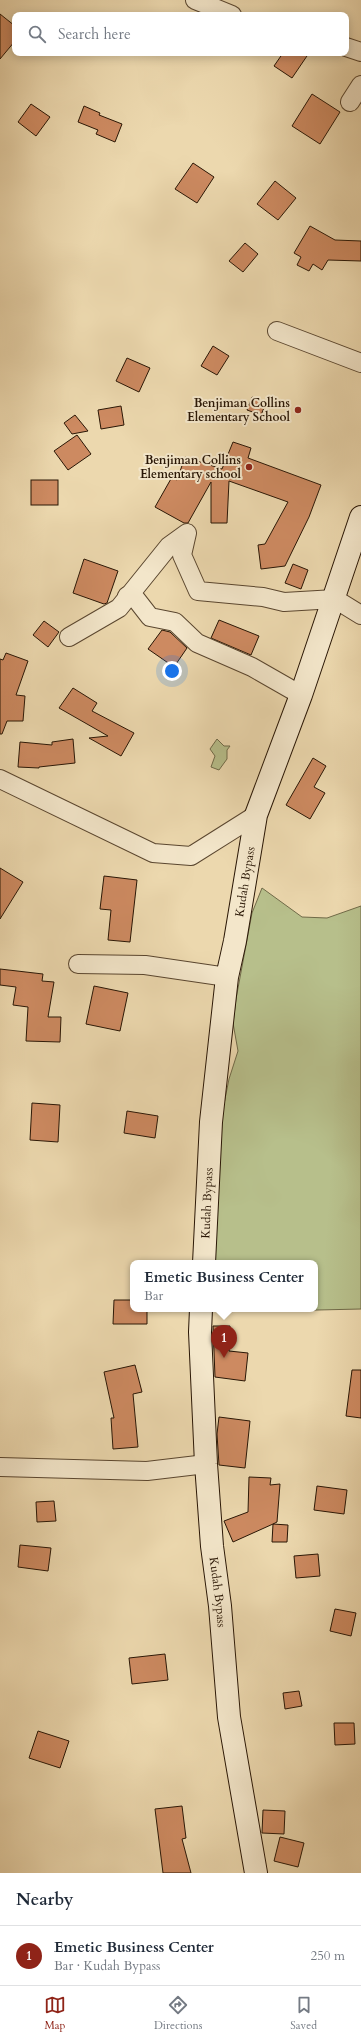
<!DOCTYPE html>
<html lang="en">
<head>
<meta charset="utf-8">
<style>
	:root { --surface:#fff; --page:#f6f6f7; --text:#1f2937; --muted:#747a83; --line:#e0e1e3; --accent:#8f2418 }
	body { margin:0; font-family:Cardo,serif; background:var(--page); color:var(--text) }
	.you { position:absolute; left:172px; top:671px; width:14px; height:14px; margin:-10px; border:3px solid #fff; border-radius:50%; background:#1a73e8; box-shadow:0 0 0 6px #1a73e833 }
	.badge { display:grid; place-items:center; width:26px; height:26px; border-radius:50%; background:var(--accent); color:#fff; font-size:13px; font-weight:700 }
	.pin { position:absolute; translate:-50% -33px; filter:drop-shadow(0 1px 2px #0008) }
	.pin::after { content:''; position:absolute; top:21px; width:14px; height:12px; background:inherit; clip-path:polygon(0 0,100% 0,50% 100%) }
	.popup { position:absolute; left:130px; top:1260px; width:188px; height:52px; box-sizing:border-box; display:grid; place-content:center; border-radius:8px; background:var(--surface); filter:drop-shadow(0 1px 3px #0005); font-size:13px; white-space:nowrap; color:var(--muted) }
	.popup b { font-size:15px; color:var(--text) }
	.popup::after { content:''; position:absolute; left:50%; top:100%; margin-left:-8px; border:8px solid transparent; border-top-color:var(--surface) }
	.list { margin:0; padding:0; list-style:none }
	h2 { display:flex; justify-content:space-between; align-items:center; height:52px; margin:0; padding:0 16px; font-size:17px }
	h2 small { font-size:13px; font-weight:400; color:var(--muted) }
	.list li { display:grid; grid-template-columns:26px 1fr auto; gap:12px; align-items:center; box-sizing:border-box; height:60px; padding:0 16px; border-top:1px solid var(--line) }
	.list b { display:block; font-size:15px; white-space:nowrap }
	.list p { margin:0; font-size:13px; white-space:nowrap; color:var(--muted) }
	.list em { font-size:13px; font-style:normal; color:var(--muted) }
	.icon { flex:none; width:22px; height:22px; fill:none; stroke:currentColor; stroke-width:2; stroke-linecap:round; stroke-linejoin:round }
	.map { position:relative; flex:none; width:361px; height:1873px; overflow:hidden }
	.search { position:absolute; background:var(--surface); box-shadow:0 2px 10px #0003; left:12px; right:12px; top:12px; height:44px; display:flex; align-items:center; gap:10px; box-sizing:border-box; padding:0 14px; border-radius:8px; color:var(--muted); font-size:15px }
	.sheet { height:112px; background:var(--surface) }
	nav { display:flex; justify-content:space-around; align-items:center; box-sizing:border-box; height:56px; border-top:1px solid var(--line); background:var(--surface); font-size:11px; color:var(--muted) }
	nav a { display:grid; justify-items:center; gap:2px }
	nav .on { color:var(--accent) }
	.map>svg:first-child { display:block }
	.green { fill:#b7bf8b; stroke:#706a48 }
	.building { fill:#cd8a61; stroke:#291605 }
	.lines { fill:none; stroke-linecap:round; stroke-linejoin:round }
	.street-casing { stroke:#5a462f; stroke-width:20 }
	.secondary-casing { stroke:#291605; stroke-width:24 }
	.street { stroke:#f3e6ca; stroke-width:18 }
	.secondary { stroke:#f3e6ca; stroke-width:22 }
	.poi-dot { fill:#8f2418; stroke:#f3e6ca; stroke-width:1.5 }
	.labels { text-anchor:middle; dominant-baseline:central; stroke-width:4; stroke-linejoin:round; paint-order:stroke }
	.poi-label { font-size:12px; font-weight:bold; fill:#291605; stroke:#f3e6ca; text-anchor:end }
	.street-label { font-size:12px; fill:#291605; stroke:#f3e6ca }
</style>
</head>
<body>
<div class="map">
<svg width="361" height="1873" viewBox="0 0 361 1873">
	<rect width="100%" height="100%" fill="#ecd8ae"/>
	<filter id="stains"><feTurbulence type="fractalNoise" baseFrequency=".005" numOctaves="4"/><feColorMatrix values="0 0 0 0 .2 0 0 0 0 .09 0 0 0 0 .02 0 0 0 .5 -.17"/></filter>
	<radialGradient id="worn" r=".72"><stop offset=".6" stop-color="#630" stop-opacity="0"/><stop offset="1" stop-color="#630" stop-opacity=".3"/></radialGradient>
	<g class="green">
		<path d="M217,739L224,746H230L227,750V759L219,770L211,767L215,756L210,749Z"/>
		<path d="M262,888L302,917L327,918L361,906V1309L274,1311L269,1309H315V1263H207L215,1149L229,1079L238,1051L233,1023L236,999L252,913Z"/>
	</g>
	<g class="building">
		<path d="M0,14L15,26V41L0,59Z"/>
		<path d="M283,53H309L292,78L274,66Z"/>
		<path d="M312,94L340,112L320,144L292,126Z"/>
		<path d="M31,104L50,117L36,136L18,122Z"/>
		<path d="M84,106L100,113L99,115L122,124L115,142L96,134L98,130L78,122Z"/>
		<path d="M193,163L214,177L197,203L175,189Z"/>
		<path d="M275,181L296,198L278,220L257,204Z"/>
		<path d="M310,226L335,240L361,241V261L328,260L322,270L313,264L309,271L297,265L301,257L294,253Z"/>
		<path d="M245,243L258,254L243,272L229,261Z"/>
		<path d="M213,346L229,356L217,375L201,366Z"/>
		<path d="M127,358L150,368L139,392L116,381Z"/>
		<path d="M252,397L266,403L261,415L247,410Z"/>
		<path d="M121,406L124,425L101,429L98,410Z"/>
		<path d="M75,415L88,431L72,434L64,423Z"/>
		<path d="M77,435L91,454L68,470L54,451Z"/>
		<path d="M233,442L251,448L248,458L321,485L309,517L285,566L261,569L258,545L265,544L288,502L229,481L227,523H211V482L188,523H184L155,507L172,477L177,480L185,457L222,469Z"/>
		<rect x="31" y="480" width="27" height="25"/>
		<path d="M84,559L118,571L107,603L104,604L73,593Z"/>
		<path d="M293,564L308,570L301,589L285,583Z"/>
		<path d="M219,620L259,636L251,655L211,638Z"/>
		<path d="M44,621L59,632L48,647L33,635Z"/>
		<path d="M162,630L170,632L187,648L174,667L148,649Z"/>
		<path d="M6,653L28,661L16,695L25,696L23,721H7L2,734H0V659L3,660Z"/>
		<path d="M73,688L97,703L92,711L134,733L121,756L89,738L108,736L59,708Z"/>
		<path d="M73,739L75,763L39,767V768L18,767L20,742L52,745V742Z"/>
		<path d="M313,758L326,766L314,787L325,793L310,819L286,805Z"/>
		<path d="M0,868L23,882L0,919Z"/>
		<path d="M104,876L137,880L130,942L108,940L111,910L100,909Z"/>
		<path d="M0,969L43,974L42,981L54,982L48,1017H61L60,1042L26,1041L28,1007L13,1005L16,987L0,985Z"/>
		<path d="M94,986L128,993L120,1031L86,1024Z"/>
		<path d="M32,1103L60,1105L58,1142L30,1140Z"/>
		<path d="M127,1111L158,1116L155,1138L124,1133Z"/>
		<path d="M114,1300H133V1309H147V1324H113Z"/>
		<path d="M213,1326H230L229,1351L248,1353L245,1381L215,1377Z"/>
		<path d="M135,1365L142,1392L133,1394L138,1447L113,1449L111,1418H114L104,1372Z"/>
		<path d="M352,1370H361V1418L346,1416Z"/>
		<path d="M219,1417L250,1421L245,1468L219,1465L217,1434Z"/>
		<path d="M249,1477L271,1478L270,1485L280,1484L277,1522L273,1524L288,1525L287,1542H272L273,1524L233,1542L224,1521L248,1512Z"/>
		<path d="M317,1486L347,1490L344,1514L314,1510Z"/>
		<path d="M54,1501L56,1521L37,1522L36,1502Z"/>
		<path d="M20,1545L51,1548L48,1571L18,1567Z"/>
		<path d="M318,1554L320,1576L296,1578L294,1556Z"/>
		<path d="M335,1609L356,1613L351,1636L330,1631Z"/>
		<path d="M165,1654L168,1680L132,1684L129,1658Z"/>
		<path d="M299,1691L302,1706L285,1709L283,1693Z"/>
		<path d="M334,1723H354L355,1744L335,1745Z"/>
		<path d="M38,1731L69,1741L60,1768L29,1758Z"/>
		<path d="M182,1806L186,1838L182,1839L191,1873H163L155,1809Z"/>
		<path d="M263,1810L285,1811L284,1834L262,1833Z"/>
		<path d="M280,1837L304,1843L298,1867L274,1861Z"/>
	</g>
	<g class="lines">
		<defs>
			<g id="street">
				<path d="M195,0L232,15"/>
				<path d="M346,47L361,52"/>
				<path d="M350,102L361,85"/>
				<path d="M277,331L361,363"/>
				<path d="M127,596L136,599L150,617L175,622L197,643L252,667L301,695"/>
				<path d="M69,637L119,608L169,546L187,533L182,555L198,591L263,597L284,602L335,599L361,615"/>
				<path d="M0,779L153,853L191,856L256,815"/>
				<path d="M78,964L145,965L227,977"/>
				<path d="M0,1467L147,1471L206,1464"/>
			</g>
			<g id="secondary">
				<path id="s1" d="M204,1263L211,1122L227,977L235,941L256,815L301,695L361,517"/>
				<path id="s2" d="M201,1309L200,1332L206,1464L212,1546L220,1606L229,1717L256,1873"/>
			</g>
		</defs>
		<use href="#street" class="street-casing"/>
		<use href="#secondary" class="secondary-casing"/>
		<use href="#street" class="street"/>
		<use href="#secondary" class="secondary"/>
	</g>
	<g class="poi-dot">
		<circle cx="298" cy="410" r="4"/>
		<circle cx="249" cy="467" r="4"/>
	</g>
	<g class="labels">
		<g class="poi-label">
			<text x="290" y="403">Benjiman Collins<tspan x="290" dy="14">Elementary School</tspan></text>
			<text x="241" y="460">Benjiman Collins<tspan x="241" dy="14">Elementary school</tspan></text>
		</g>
		<g class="street-label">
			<text stroke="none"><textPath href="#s1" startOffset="384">Kudah Bypass</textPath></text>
			<text stroke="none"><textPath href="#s1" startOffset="60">Kudah Bypass</textPath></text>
			<text stroke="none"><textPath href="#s2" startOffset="284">Kudah Bypass</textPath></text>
		</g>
	</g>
	<rect width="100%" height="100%" filter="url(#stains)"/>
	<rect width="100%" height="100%" fill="url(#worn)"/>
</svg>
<div class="you"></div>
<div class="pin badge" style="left:224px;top:1358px">1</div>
<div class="popup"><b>Emetic Business Center</b>Bar</div>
<div class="search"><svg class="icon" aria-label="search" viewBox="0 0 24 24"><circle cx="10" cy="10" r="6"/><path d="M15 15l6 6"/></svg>Search here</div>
</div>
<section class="sheet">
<h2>Nearby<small></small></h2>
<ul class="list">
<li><span class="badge">1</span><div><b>Emetic Business Center</b><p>Bar · Kudah Bypass</p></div><em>250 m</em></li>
</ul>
</section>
<nav>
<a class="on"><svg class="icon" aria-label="map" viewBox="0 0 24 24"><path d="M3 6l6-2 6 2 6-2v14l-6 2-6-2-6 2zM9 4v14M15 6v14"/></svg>Map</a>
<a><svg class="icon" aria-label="directions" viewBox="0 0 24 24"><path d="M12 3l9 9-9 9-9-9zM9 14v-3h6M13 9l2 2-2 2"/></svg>Directions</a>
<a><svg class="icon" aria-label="saved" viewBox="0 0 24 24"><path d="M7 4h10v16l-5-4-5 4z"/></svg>Saved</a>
</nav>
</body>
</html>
